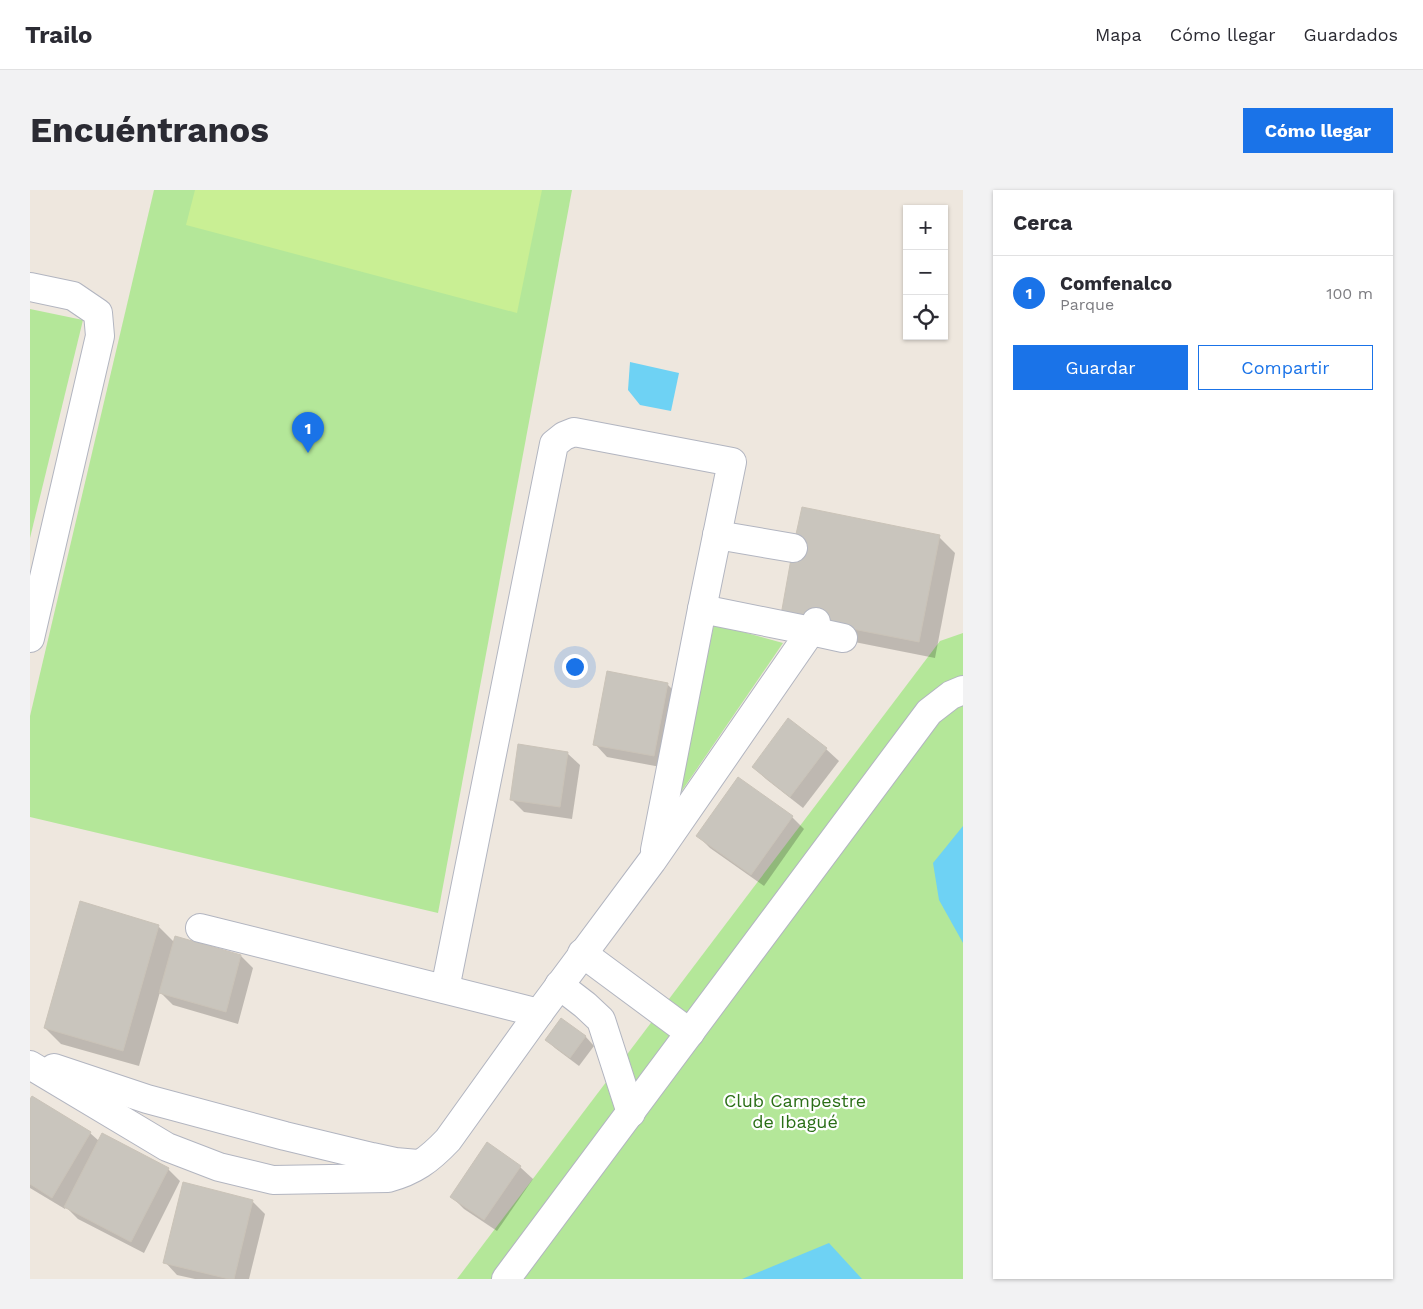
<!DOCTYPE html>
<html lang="es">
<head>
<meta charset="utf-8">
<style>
	:root { --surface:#fff; --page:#f2f2f3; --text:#2b2b33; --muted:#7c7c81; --line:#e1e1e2; --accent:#1a73e8 }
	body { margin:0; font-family:"Work Sans",sans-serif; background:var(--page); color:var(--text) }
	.controls { position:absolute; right:15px; top:15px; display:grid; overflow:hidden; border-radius:0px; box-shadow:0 1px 4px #0004 }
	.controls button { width:45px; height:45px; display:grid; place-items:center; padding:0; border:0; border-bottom:1px solid var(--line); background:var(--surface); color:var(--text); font:25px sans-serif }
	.you { position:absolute; left:544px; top:476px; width:18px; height:18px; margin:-12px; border:4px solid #fff; border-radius:50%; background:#1a73e8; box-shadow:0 0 0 8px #1a73e833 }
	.badge { display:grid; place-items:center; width:32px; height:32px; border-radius:50%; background:var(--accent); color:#fff; font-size:16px; font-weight:700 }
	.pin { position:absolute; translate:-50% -41px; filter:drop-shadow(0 1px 2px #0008) }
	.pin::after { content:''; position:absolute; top:26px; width:18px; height:15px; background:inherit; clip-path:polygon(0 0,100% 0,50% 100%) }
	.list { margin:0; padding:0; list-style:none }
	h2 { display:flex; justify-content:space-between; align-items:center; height:65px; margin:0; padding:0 20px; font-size:21px }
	h2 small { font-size:16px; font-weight:400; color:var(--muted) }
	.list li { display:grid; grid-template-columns:32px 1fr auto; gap:15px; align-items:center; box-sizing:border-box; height:75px; padding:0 20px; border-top:1px solid var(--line) }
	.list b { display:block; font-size:19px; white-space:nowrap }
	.list p { margin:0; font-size:16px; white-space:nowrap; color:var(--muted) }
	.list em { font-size:16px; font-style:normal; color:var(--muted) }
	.actions { display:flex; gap:10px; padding:15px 20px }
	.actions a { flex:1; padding:11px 0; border:1px solid var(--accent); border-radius:0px; text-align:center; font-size:18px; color:var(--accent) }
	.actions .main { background:var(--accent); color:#fff }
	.icon { flex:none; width:28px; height:28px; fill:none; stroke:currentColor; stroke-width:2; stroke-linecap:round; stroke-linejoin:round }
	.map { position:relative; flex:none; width:933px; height:1089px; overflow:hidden; border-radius:0px }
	header { display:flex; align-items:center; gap:30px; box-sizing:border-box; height:70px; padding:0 25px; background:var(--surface); border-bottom:1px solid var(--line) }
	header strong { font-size:24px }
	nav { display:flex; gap:28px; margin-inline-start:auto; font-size:18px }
	.intro { display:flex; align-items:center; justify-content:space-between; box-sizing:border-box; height:120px; padding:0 30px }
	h1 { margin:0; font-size:35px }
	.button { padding:12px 22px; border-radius:0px; background:var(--accent); color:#fff; font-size:18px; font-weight:700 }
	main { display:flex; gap:30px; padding:0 30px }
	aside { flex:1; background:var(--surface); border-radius:0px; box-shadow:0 1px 4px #0004 }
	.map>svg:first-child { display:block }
	.green { fill:#b4e799 }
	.pitch { fill:#c9ef94 }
	.water { fill:#6ed2f4 }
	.shadow { fill:#0003 }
	.building { fill:#c9c5bd; stroke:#cac3b8 }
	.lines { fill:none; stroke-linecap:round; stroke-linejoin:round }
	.minor-casing { stroke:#b2b5c0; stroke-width:30 }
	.minor { stroke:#fff; stroke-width:28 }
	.labels { text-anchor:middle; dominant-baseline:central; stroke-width:4.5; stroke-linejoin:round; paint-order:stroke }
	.park-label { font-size:18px; fill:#2b6f17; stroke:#fff }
</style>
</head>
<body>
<header>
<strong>Trailo</strong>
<nav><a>Mapa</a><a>Cómo llegar</a><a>Guardados</a></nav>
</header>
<div class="intro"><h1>Encuéntranos</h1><a class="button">Cómo llegar</a></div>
<main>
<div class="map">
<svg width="933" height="1089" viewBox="0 0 933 1089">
	<rect width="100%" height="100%" fill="#eee7de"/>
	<g class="green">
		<path d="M124,0H542L408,723L0,627V526Z"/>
		<path d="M0,119L53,130L0,348Z"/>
		<path d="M684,434L753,453L649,605Z"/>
		<path d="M933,443V1089H427L910,451Z"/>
	</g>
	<path class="pitch" d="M165,0H512L487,123L156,35Z"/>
	<g class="water">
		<path d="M600,172L649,183L641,221L610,215L598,200Z"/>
		<path d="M933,636V753L909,710L903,673Z"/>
		<path d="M799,1053L832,1089H712Z"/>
	</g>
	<g class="shadow">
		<path d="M909,347L925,363L905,468L769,441Z"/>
		<path d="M637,494L650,507L636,578L577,567L565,554Z"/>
		<path d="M758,530L796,559L809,571L773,618L736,589L723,577Z"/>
		<path d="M537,563L550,575L542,629L494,622L481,609Z"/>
		<path d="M762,627L774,639L734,696L680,658L668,646Z"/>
		<path d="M128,736L144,752L146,748L211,766L223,778L208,834L143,815L130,802L109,876L31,854L15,838Z"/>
		<path d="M532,830L556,847L564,856L549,876L525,858L517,850Z"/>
		<path d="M0,912L60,943L69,951L138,979L150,991L114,1063L48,1029L36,1017L35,1019L0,998Z"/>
		<path d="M490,977L503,989L467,1041L434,1019L421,1006Z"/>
		<path d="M222,1011L235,1024L219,1089H165L147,1085L135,1072Z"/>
	</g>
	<g class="building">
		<path d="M772,317L910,345L889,452L751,425L763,358Z"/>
		<path d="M577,481L638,493L624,566L563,555Z"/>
		<path d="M758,528L797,558L760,607L722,577Z"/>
		<path d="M488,554L538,562L530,617L480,610Z"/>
		<path d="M708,587L763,626L721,685L666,646Z"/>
		<path d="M50,711L129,735L93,861L14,838Z"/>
		<path d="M145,746L211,765L196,822L129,803Z"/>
		<path d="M531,828L556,846L540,868L515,850Z"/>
		<path d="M2,906L61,942L22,1008L0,994V909Z"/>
		<path d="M72,943L139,978L101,1052L34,1017Z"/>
		<path d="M457,952L491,976L454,1030L420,1007Z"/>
		<path d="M153,992L223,1010L204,1089H199L133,1073Z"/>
	</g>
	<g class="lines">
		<defs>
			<g id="minor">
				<path d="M0,97L43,106L68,123L70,146L0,448"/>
				<path d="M687,345L763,358"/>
				<path d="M786,432L781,441L813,448"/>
				<path d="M170,738L509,823"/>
				<path d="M552,763L660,843"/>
				<path d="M529,795L555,815L571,830L601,923"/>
				<path d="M415,799L524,254L534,246L544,242L702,272L672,419L625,660"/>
				<path d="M0,875L137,957L189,977L243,990L358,988C384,981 399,970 418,950L509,823L622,671L781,441L672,419"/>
				<path d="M24,878L117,909L255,946L342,967L365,972L388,974"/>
				<path d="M476,1089L899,522L921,505L933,500"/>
			</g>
		</defs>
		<use href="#minor" class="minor-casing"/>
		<use href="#minor" class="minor"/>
	</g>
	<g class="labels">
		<g class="park-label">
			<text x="765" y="910">Club Campestre<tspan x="765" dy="21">de Ibagué</tspan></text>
		</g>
	</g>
</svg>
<div class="controls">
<button>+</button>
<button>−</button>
<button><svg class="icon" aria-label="locate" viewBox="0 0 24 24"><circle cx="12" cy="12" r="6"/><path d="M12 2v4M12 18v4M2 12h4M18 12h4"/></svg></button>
</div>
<div class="you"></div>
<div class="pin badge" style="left:278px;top:263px">1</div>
</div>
<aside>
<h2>Cerca<small></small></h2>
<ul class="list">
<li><span class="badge">1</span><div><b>Comfenalco</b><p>Parque</p></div><em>100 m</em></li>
</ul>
<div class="actions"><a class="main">Guardar</a><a>Compartir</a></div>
</aside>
</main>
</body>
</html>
